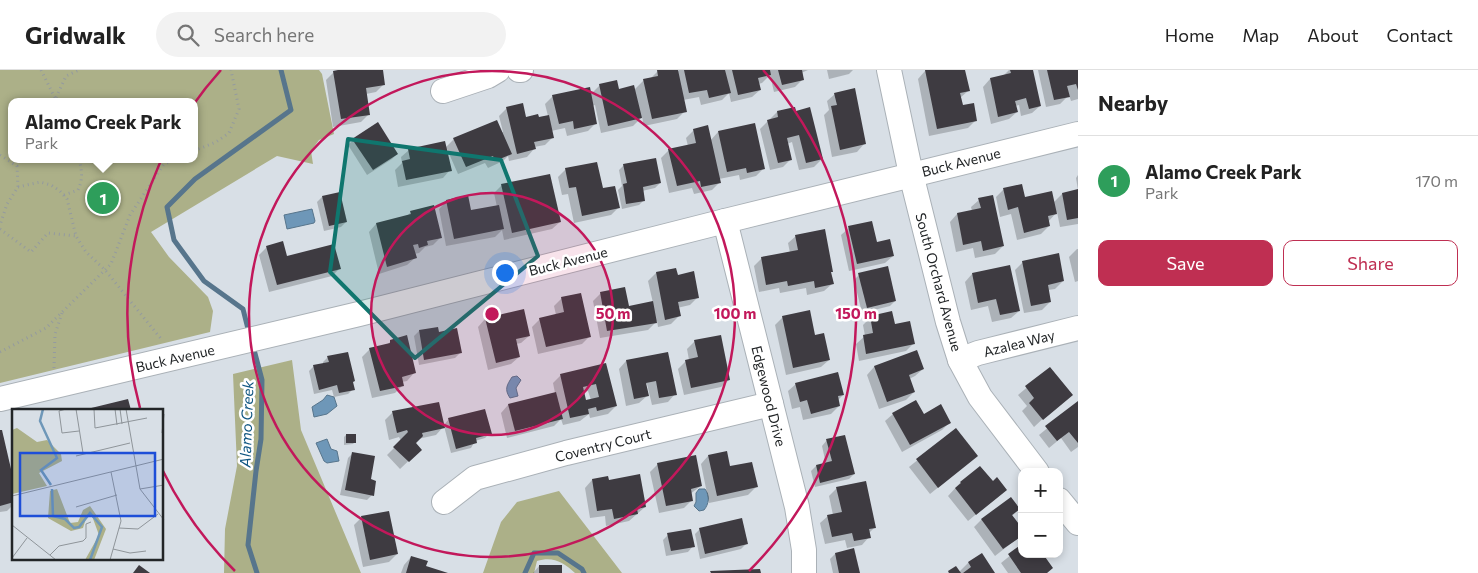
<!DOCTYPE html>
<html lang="en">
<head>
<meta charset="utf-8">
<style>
	:root { --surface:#fff; --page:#f2f2f2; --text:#222; --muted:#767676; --line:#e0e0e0; --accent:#bf2f52 }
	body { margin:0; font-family:Commissioner,sans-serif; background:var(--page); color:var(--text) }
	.controls { position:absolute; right:15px; bottom:15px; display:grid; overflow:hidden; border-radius:10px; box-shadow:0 2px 8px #0003 }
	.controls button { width:45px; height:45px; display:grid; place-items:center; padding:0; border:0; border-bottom:1px solid var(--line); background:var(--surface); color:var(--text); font:25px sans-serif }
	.you { position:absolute; left:504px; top:202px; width:18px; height:18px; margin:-12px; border:4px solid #fff; border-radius:50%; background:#1a73e8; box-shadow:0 0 0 8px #1a73e833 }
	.badge { display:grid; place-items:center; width:32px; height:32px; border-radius:50%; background:var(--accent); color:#fff; font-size:16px; font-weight:700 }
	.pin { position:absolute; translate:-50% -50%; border:2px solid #fff; box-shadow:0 1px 5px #0006 }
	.popup { position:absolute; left:8px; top:28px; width:190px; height:65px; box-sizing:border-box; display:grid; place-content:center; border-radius:10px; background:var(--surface); filter:drop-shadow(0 1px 4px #0005); font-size:16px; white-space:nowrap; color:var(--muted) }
	.popup b { font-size:19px; color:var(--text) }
	.popup::after { content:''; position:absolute; left:50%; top:100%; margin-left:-10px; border:10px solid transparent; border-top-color:var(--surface) }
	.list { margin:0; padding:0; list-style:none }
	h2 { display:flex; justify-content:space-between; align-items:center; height:65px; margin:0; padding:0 20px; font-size:21px }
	h2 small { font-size:16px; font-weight:400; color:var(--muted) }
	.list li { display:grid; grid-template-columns:32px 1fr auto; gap:15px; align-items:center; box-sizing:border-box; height:90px; padding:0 20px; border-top:1px solid var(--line) }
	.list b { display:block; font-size:19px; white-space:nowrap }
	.list p { margin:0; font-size:16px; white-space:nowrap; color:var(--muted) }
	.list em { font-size:16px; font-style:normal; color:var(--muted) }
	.actions { display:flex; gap:10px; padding:15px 20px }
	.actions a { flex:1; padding:11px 0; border:1px solid var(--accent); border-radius:10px; text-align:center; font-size:18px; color:var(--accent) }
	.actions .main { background:var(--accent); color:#fff }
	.icon { flex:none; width:28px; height:28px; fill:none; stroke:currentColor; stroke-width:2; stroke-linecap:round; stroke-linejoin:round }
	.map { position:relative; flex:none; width:1078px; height:503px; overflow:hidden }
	header { display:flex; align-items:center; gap:30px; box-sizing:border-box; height:70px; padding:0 25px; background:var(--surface); border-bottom:1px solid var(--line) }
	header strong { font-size:24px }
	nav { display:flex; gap:28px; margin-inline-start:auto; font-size:18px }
	.search { width:350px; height:45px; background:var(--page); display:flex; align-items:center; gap:12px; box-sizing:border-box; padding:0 18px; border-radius:28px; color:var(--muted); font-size:19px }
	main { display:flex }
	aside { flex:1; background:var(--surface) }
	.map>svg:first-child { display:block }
	.green { fill:#acb088; fill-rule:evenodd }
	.water { fill:#6e97b8; stroke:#57758c }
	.shadow { fill:#0003; fill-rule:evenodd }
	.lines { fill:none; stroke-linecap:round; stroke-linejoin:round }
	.stream { stroke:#57758c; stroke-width:5 }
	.building { fill:#3e3b41; fill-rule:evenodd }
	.minor-casing { stroke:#aab1b7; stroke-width:26 }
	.path { stroke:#949a9f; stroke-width:3; stroke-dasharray:1 4; stroke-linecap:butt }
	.minor { stroke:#fff; stroke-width:24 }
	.marked { fill:#0f766e; fill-opacity:0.2; stroke:#0f766e; stroke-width:4; stroke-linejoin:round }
	.ring { fill:none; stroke:#c2185b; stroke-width:2.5 }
	.labels { text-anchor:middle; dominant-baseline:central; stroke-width:5; stroke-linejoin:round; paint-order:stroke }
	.street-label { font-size:14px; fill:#222527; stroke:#fff }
	.water-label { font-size:15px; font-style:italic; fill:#115782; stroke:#fff }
	.inset-river { fill:none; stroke:#6e97b8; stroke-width:2.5 }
	.inset-road { fill:none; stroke:#8f959a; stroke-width:1 }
	.view { fill:#1d4ed8; fill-opacity:0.15; stroke:#1d4ed8; stroke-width:2.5 }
	.inset-edge { fill:none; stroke:#222527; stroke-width:2.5 }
	.centre { fill:#c2185b; stroke:#fff; stroke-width:2.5 }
	.ring-label { font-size:15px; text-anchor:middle; font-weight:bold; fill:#c2185b; stroke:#fff; stroke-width:5; stroke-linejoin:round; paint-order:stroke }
</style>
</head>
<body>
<header>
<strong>Gridwalk</strong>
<div class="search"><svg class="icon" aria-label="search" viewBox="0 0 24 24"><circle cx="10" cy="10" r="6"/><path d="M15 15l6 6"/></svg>Search here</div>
<nav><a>Home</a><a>Map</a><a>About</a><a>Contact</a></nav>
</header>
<main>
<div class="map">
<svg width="1078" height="503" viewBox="0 0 1078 503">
	<rect width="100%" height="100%" fill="#d8dfe6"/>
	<g class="green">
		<path d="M0,0H319L322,4L334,64L319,70L311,81L313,94L277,86L151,162L169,187L208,227L213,241L210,262L0,313ZM12,32H194V89H12Z"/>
		<path d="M292,290L301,360L361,503H224L225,459L237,396L233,304Z"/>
		<path d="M559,421L622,503H575C563,492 553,486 537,491L534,503H483L501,452L517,432Z"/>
	</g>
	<g class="water">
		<path d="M312,139L315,151L314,153L287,159L284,145Z"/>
		<path d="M517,306L521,310L516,318L518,326L510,328C504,319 507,315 512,307Z"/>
		<path d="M327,325L334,327L337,336L327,344L314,347L312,337L323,330Z"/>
		<path d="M327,369L331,379L337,381L339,391L327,393L324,391L316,373Z"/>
		<path d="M699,419H705C710,426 709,434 704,440L699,441L694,436L696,432V423Z"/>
	</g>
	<g class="shadow">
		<path d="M346,0H382L384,14L376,22L366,24L369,44L361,52L333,57L326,10L334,2Z"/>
		<path d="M663,0H677V2L679,0H808L801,3L803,9L795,17L774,22L770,5L762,13L758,14L760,20L752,27L731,32L729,23L722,30L701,35L699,27L683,30L685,41L677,49L644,56L642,47L633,56L601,63L595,35L592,36L596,53L588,61L567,66L565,58L551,61L553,67L545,75L534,77V79L527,87L509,91L508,86L503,91L488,98L485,93L458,104L447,79H446L450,100L443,108L398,117L395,100L402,93L401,87L409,80L445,78L454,69L501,62H503L499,46L507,38L525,49L548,46L545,34L553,26L590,25L600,15L618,20H634L644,10L650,9L658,1Z"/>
		<path d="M827,0H853L849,4L829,9Z"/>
		<path d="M932,0H964L968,21L960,28L962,36L976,50L968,58L929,66L918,9L925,1Z"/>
		<path d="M1009,0H1031L1040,36L1032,43L1021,46L1019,35L1015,36L1017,42L1009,49L991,54L983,17L990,9L1003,6Z"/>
		<path d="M1038,0H1078V29L1071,31L1069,25L1060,34L1046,37Z"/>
		<path d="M835,24L864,74L857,82L832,87L824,45L829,40L827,31Z"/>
		<path d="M777,42L795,43L822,89L814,97L799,100L792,72L787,74L791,89L783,97L770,100L760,59Z"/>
		<path d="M694,60L710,71L718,62L763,99L756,106L740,110L739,105L719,109L720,112L712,120L694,124L692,118L669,123L661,88L669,80L688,76L686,68Z"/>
		<path d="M353,70L397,84L392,89L367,105L348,75Z"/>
		<path d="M624,95L660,113L655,118L642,121L644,130L639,135L622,139L618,120L622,116L619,100Z"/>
		<path d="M566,99L602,119L618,138L611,145L574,153L568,124L562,125L558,107Z"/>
		<path d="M1078,105V120L1076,108Z"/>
		<path d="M502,115L560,152L552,159L504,170L502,160L495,167L446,176L439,139L447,131L470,142L497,137L494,123Z"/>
		<path d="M1021,115L1024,129L1053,133L1062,124L1078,121V154L1060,157L1057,142L1048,152L1049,156L1041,164L1017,170L1011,144L1000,147L996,127L1003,120Z"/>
		<path d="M322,127L346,152L341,157L324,161L317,132Z"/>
		<path d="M979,130L1003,176L995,184L975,188L973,178L956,182L950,152L957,144L972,141L971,137Z"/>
		<path d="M411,142L441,167L433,175L425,177L419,183L414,184L415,188L407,195L379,204L369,162L376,154L407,146Z"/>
		<path d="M849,158L876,173L893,186L885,193L849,201L841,165Z"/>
		<path d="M796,166L830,203L832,214L824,221L807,225L806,218L780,223L779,218L759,222L754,196L762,188L790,183L788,173Z"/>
		<path d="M267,177L286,187L339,199L332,206L269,222L259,185Z"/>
		<path d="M1077,179H1078V211L1075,212L1069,187Z"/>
		<path d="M1023,192L1063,211L1055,219L1048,220L1050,232L1042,240L1024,243L1015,200Z"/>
		<path d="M675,199L677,206L698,227L690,235L677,238L679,246L671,254L658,257L657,251L648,260L600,268L593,231L601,223L628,237L653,233L648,211L656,203Z"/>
		<path d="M972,204L1019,241L1011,248L992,252L988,236L971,240L965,212Z"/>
		<path d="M859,205L895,231L890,236L862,243L854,210Z"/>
		<path d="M562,228L590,266L582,274L538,284L532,257L540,249L556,245L554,236Z"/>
		<path d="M783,247L814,267L829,290L821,297L786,305L775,255Z"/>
		<path d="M871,247L894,256L914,273L906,281L859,291L856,274L865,266L863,255Z"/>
		<path d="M485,249L529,266L521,273L516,274L519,287L511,294L488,300L478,257Z"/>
		<path d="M437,258L438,263L460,283L455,288L419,295L414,266L419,261Z"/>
		<path d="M391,271L414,303L407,311L402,312L403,315L395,323L372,328L362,287L370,279L387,275Z"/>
		<path d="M695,271L729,310L721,317L684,325L678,299L686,291L689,290L687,279Z"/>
		<path d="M917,282L923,299L915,306L909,309L914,322L906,330L879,339L867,305L874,297Z"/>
		<path d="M667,283L675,324L668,332L652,335L647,314H645L647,326L639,333L626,336L619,299L626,291Z"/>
		<path d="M328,287L352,312L353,319L348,324L334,327L332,320L314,324L309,301L314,296L323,294V292Z"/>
		<path d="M605,295L616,336L608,344L590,348L589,344L580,351L563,355L561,349L554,356L507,368L501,343L508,335L555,323L553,313L561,305ZM588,321L591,330L585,332L583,322Z"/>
		<path d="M1050,298L1049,343L1034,357L1022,341L1027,336L1018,325Z"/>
		<path d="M796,314L843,325L838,330L839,336L831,344L803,350L800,337L792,339L788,321Z"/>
		<path d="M127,330L130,340H86Z"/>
		<path d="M1078,333V377L1071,382L1061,368L1049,378L1039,365Z"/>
		<path d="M393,342L443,356L449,349L490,363L485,368L475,371L471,378L451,383L444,356L436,365L418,369L414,373L420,380L400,399L387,385L401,371L399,367L389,370L385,350Z"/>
		<path d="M893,344L923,346L950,352L942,360L902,382L885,351Z"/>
		<path d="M956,359L977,386L930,424L909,397Z"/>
		<path d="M0,362L14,417V434L7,441L0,442Z"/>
		<path d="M346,365L355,372L353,374L344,375V367Z"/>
		<path d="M827,370L854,404L849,409L815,417L811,401L816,396L826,394L822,376Z"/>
		<path d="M353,383L369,410L372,425L367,430L340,425L348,388Z"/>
		<path d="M708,386L756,417L748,425L709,433L701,394Z"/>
		<path d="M658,394L701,416L690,424L692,430L684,438L659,443L650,402Z"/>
		<path d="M980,397L992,413L1005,420L968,451L948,426L960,413Z"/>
		<path d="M592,410L608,412L645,437L629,451L606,456L605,446L590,448L585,418Z"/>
		<path d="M837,418L874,458L869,463V467L862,475L847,478L845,470L825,474L820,453L828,446L833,445L829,426Z"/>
		<path d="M1019,439L1012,446L1022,465L995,486L974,457L981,450Z"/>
		<path d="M362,447L397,484L389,492L363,497L354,455Z"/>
		<path d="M700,459L746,474L741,479L700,489L695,464Z"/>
		<path d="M668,465L693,476L688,482L666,486L663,470Z"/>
		<path d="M1022,476V484L1047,503H1008L1001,493Z"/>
		<path d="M835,484L859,503H833L830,489Z"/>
		<path d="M982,485L994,503H948L956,497L959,502L968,493Z"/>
		<path d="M411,487L425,497L445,503H401L404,495Z"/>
		<path d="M539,496L561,503H533Z"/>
	</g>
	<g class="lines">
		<g class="stream">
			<path d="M249,263L243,239L204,211L174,170L167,137L195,109L291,40L281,0"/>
			<path d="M253,276L262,310L261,369L256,401L248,475L257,503"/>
			<path d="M525,503L534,483H558L582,499L584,503"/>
		</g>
	</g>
	<g class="building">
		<path d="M338,0H383L385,15L366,18L370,45L341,49L333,1Z"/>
		<path d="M657,0H678L687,42L652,49L643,9L658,6Z"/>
		<path d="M684,0H725L731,23L709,28L707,20L689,23Z"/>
		<path d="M732,0H770L771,5L758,8L761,20L738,25Z"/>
		<path d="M778,0H802L804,10L782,15Z"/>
		<path d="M925,0H965L970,21L960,23L963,35L974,33L977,51L937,59Z"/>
		<path d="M1010,0H1033L1041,36L1029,39L1026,28L1015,31L1018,42L998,47L990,8L1011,3Z"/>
		<path d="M1047,0H1078V20L1076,14L1067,16L1070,27L1054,30Z"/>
		<path d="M617,10L619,19L634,15L642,48L608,56L599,14Z"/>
		<path d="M590,17L597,54L574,59L573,51L559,54L552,25Z"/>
		<path d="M855,18L866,74L840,80L831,36L837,35L834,23Z"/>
		<path d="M523,33L526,47L538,44L539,47L549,45L554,68L534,72L536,79L517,84L506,37Z"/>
		<path d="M795,37L796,41L810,37L823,89L806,93L799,65L787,68L792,90L778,93L767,50L778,47L777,41Z"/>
		<path d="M497,50L512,84L495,91L493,86L466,97L453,68Z"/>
		<path d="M378,52L398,84L373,100L352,69Z"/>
		<path d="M755,53L765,99L747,103L746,98L727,102L718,61Z"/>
		<path d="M708,55L721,113L701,117L700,111L677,116L668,79L696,73L693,59Z"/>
		<path d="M445,71L452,101L406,110L402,91L410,89L408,79Z"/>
		<path d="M656,88L661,113L643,117L645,131L626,134L623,114L627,113L623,94Z"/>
		<path d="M597,92L603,118L615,116L620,138L582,146L576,117L569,118L565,98Z"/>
		<path d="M550,104L561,152L512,163L501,114Z"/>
		<path d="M1022,114L1025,127L1052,121L1057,144L1048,146L1050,156L1024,163L1018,137L1008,140L1003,118Z"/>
		<path d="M1078,119V148L1067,150L1062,123Z"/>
		<path d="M340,122L347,152L329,156L322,126Z"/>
		<path d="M468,125L471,140L499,135L504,159L454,169L446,130Z"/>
		<path d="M993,125L1004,176L983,181L981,171L963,175L957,143L981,138L978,128Z"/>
		<path d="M434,135L442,168L427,171L428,175L419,178L418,174L413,175L417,188L387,197L376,153L411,144L410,141Z"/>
		<path d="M872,151L877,172L890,169L894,186L857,194L848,156Z"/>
		<path d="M825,159L833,202H831L834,214L815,218L814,211L788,216L787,211L766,215L761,187L798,180L795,165Z"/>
		<path d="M283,171L287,186L334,174L341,199L277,215L266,176Z"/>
		<path d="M1059,183L1064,211L1048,215L1051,232L1031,236L1022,191Z"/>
		<path d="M1010,195L1020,241L1000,245L996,229L978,233L972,203Z"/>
		<path d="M888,196L896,231L867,238L858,203Z"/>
		<path d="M676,198L678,205L694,201L699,228L678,232L681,246L665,250L656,202Z"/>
		<path d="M625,217L629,236L653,231L657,253L607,261L600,222Z"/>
		<path d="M581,223L591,267L546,277L539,248L564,242L561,227Z"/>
		<path d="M524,239L530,266L516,269L520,287L496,293L485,248Z"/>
		<path d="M810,240L815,265L824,263L830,290L793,298L782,246Z"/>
		<path d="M892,241L895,254L910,251L915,274L866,284L863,265L873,263L870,246Z"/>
		<path d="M438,257L439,262L457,258L462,283L424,290L419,260Z"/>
		<path d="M407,265L416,303L402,307L404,316L380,321L369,278L390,273V270Z"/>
		<path d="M721,265L730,310L691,318L685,290L698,287L694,270Z"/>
		<path d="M917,280L924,299L909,305L915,322L887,332L874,296Z"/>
		<path d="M348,282L355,311L353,312L355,320L339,323L337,315L319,320L313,295L329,292L327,286Z"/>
		<path d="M668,282L677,325L659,328L656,311L646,313L649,326L634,329L626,290Z"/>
		<path d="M606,293L617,336L597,341L596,337L588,339L589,344L570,348L560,304ZM596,314L599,327L586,330L583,317Z"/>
		<path d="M1050,297L1073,325L1043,350L1029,333L1034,328L1025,316Z"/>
		<path d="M838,302L844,325L838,326L840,336L811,344L807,330L800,332L795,313Z"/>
		<path d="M556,322L563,349L515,361L508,334Z"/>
		<path d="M128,329L131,340H83Z"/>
		<path d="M916,330L924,344L941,334L951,353L910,375L892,343Z"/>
		<path d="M1078,331V373L1069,362L1057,371L1045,356Z"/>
		<path d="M439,332L445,358L422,363L423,366L416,373L422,380L409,392L393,377L408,362L407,360L397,363L392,341Z"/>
		<path d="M485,339L492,364L476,368L477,373L456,379L448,348Z"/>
		<path d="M956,358L978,386L938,418L916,389Z"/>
		<path d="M0,360H2L14,412V432L0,436Z"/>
		<rect x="346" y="364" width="10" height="9"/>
		<path d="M845,365L855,404L820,413L816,395L832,391L826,369Z"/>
		<path d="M727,381L730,396L752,392L758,417L717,426L708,385Z"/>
		<path d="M352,382L375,386L371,409L376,411L374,426L345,420Z"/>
		<path d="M696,385L702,416L691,419L693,431L666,436L657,393Z"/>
		<path d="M980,396L993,411L997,407L1007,420L976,445L955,418L961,413L960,412Z"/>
		<path d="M640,404L646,437L637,439L638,444L614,449L612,439L597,441L592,409L608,406L609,410Z"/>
		<path d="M866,411L876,458L869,459L871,468L854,471L852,463L832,467L827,445L842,442L836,417Z"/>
		<path d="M1011,427L1020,439L1012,445L1022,458V466L1003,479L981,449Z"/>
		<path d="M389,441L398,484L370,490L361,446Z"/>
		<path d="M742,448L748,474L705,484L699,458Z"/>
		<path d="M691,459L695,477L671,481L667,463Z"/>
		<path d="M1022,474V484H1043L1053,498L1047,503H1021L1008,484Z"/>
		<path d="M854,478L860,503H839L835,483Z"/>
		<path d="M982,483L995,503H963L971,497L968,492Z"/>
		<path d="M411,486L428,491L426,496L448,503H406Z"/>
		<path d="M139,495L150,503H133Z"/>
		<rect x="539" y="495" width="23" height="8"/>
		<path d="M956,496L961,503H949L948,501Z"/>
		<path d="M760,499L761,503H711L710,501Z"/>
	</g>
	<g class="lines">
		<defs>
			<g id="minor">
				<path d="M519,0H521"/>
				<path d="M889,0L911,104L948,252L960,290L980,327L1037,402"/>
				<path d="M443,21L488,6L498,0"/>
				<path d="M725,151L797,437L804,480V503"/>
				<path d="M960,290L978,283L1078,258"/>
				<path d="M0,329L359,244L725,151L1078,64"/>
				<path d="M1059,430L1078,453"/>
				<path d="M444,432L475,408L566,383L771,334"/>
			</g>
		</defs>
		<use href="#minor" class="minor-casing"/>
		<g class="path">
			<path d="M41,0L55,28"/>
			<path d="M54,32L66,6L79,0"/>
			<path d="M194,81L216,72L229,63L239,39L231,0"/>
			<path d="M0,85L17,96L18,117L7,134L0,155"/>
			<path d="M18,117L40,112L51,115L60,121L67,129L76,166L86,182L105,200L162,270"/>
			<path d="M64,125L78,120C83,110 82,100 79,89"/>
			<path d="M0,159L31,182L48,163L76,166"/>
			<path d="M0,282L46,258L111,194L130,145L164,94L176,89"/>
			<path d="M54,298L55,264L62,243"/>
		</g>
		<use href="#minor" class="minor"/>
	</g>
	<path class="marked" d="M348,69L501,90L538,186L415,288L330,202Z"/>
	<circle cx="492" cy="244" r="121" fill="#c2185b" fill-opacity=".12"/>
	<g class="ring">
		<circle cx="492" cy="244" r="121"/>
		<circle cx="492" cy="244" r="243"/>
		<path d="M235 501A364 364 0 0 1 163 401M140 338A364 364 0 0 1 221 0M763 0A364 364 0 0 1 749 501"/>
	</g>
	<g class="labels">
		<g class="street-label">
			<text transform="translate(961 92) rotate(-14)">Buck Avenue</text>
			<text transform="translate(568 191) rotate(-14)">Buck Avenue</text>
			<text transform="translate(939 212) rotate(75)">South Orchard Avenue</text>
			<text transform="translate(1019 273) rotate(-14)">Azalea Way</text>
			<text transform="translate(175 288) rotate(-13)">Buck Avenue</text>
			<text transform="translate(769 326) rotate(76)">Edgewood Drive</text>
			<text transform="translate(603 375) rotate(-14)">Coventry Court</text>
		</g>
		<g class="water-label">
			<text transform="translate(246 354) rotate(-88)">Alamo Creek</text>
		</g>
	</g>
	<g transform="translate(12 339)">
		<rect width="151" height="151" fill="#d8dfe6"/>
		<path d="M5,19L25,33L35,31L49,45L50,52L27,64L35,77L0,85V21ZM45,80L58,114L66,113L71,101L78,97L94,120L82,151H73L87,126L80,107L75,106L71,119L59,122L36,109L38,82Z" fill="#acb088"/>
		<path class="inset-river" d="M31,0L28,12L45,49L29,61L39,76M40,80L41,107L53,110L62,119L67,118L78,104L90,118L78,151"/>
		<path class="inset-road" d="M54,0L47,2L50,24L67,22M64,0L71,44M82,0L83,19L135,9M103,0L105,16M108,0L110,15M114,0L128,80L152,111M150,24L152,5M64,47L118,34M128,80L152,76M0,87L152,50M64,98L105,86M0,116L44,151M107,119L126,120L146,105M101,140L118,144L134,142M38,146L47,137L71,132L74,129V115L79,113M0,149L15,129M98,151L109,112L99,63"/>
		<path class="view" d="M8,44H143V107H8Z"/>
		<rect width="151" height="151" class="inset-edge"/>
	</g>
	<circle cx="492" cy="244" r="8" class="centre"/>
	<g class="ring-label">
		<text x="613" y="249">50 m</text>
		<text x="735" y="249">100 m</text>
		<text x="856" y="249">150 m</text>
	</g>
</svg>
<div class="controls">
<button>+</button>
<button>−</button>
</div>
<div class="you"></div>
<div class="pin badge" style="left:103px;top:128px;background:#2e9e5b">1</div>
<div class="popup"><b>Alamo Creek Park</b>Park</div>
</div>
<aside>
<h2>Nearby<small></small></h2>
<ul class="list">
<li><span class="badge" style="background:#2e9e5b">1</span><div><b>Alamo Creek Park</b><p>Park</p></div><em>170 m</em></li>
</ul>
<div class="actions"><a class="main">Save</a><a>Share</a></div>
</aside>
</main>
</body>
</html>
